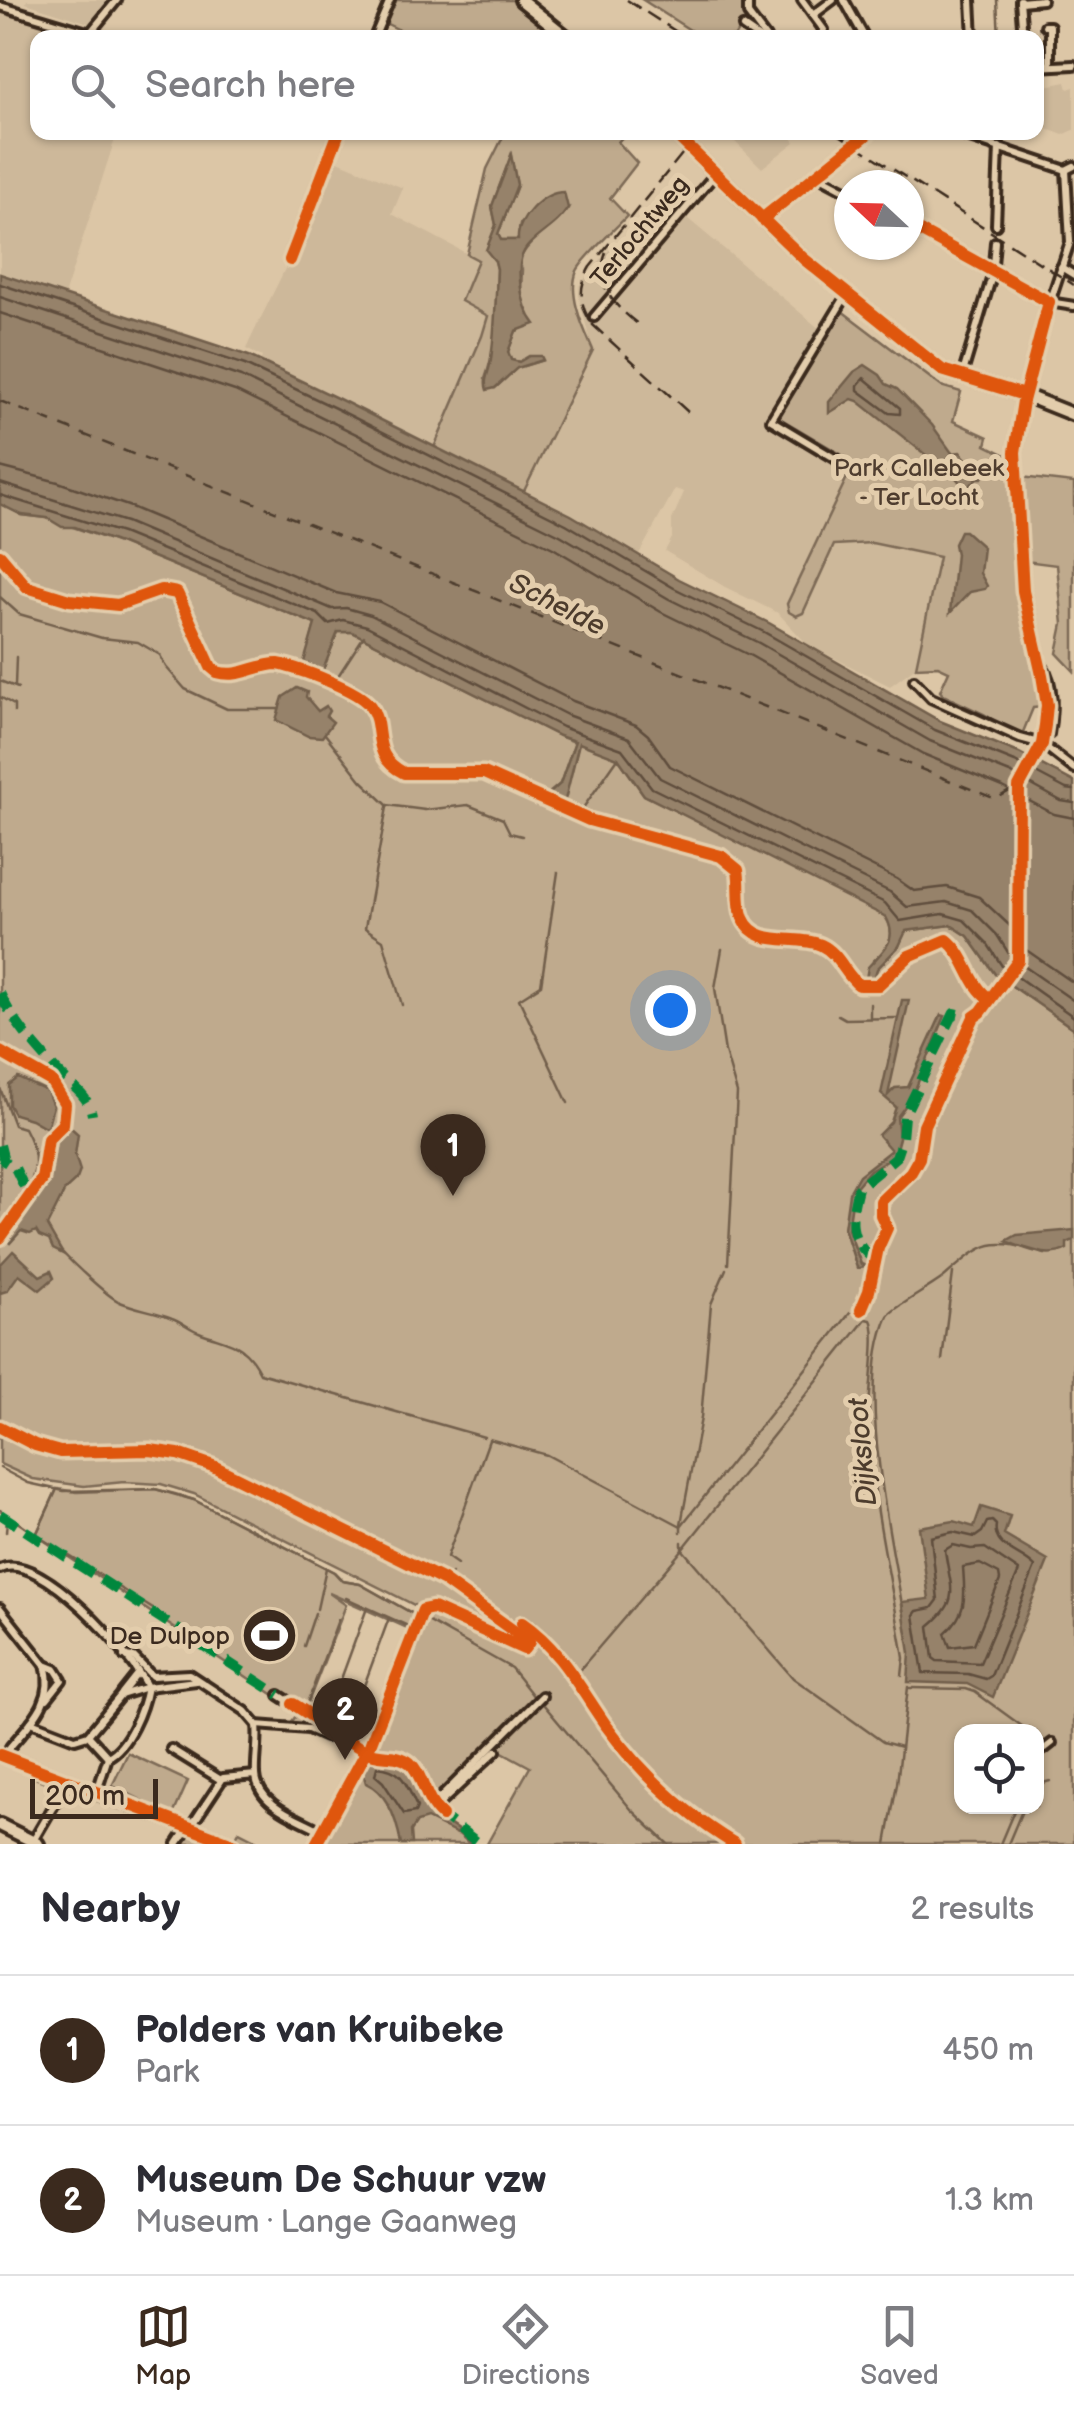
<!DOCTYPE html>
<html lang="en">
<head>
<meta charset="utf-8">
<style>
	:root { --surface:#fff; --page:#f7f7f7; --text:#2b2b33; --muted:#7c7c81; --line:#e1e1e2; --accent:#3b2a1e }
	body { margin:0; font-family:"Balsamiq Sans",sans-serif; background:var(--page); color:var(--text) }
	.controls { position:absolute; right:30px; bottom:30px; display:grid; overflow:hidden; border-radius:20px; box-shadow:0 2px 8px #0004 }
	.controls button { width:90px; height:90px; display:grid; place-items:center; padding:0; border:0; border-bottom:2px solid var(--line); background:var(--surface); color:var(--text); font:50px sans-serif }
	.compass { position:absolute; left:834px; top:170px; width:90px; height:90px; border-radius:50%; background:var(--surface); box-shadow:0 2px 8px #0004; rotate:292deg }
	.scale { position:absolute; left:30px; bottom:25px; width:128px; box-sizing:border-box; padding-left:10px; border:5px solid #3b2a1e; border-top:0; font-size:28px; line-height:35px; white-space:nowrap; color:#3b2a1e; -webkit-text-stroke:8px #e3cdac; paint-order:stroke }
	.you { position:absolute; left:670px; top:1010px; width:35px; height:35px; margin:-25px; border:8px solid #fff; border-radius:50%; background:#1a73e8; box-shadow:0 0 0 15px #1a73e833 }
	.badge { display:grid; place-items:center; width:65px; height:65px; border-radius:50%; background:var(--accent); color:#fff; font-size:32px; font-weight:700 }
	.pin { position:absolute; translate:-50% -82px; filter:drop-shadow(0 2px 5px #0008) }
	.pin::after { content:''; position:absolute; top:52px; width:35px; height:30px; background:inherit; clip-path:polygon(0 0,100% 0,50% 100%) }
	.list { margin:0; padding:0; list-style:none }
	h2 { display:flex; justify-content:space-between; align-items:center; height:130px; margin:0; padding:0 40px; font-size:42px }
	h2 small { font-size:32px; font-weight:400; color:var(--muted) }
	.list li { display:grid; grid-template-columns:65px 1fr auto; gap:30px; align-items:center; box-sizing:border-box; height:150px; padding:0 40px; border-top:2px solid var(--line) }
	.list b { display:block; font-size:38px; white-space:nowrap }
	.list p { margin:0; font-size:32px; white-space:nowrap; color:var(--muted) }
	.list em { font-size:32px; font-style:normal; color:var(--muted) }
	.icon { flex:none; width:55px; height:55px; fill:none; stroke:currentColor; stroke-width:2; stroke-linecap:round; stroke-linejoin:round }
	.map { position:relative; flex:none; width:1074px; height:1844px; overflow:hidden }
	.search { position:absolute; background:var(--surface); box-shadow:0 2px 8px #0004; left:30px; right:30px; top:30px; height:110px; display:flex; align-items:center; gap:25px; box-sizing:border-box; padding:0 35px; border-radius:20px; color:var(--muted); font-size:38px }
	.sheet { height:430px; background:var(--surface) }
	nav { display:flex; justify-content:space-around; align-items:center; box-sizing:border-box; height:140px; border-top:2px solid var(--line); background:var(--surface); font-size:28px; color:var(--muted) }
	nav a { display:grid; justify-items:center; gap:5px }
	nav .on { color:var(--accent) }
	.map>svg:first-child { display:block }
	.built { fill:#cdb89a }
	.green { fill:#bfaa8d; stroke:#7d6a56; stroke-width:2.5; fill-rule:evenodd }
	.water { fill:#96826a; stroke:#725f4c; stroke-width:2.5 }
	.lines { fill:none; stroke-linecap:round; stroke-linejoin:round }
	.shore { stroke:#5f4d3c; stroke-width:2.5 }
	.stream { stroke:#725f4c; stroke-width:2.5 }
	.ferry { stroke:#4d3c2d; stroke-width:2.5; stroke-dasharray:12 10; stroke-linecap:butt }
	.minor-casing { stroke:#3b2a1e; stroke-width:14 }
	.major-casing { stroke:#3b2a1e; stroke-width:18 }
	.minor { stroke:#e3cdac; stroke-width:6 }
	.major { stroke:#e3cdac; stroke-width:10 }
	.rail { stroke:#3b2a1e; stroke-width:2.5; stroke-dasharray:15 8; stroke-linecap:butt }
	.quiet { stroke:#00873e; stroke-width:10; stroke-dasharray:20 10; stroke-linecap:butt }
	.cycleway-casing { stroke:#e3cdac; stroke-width:19 }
	.cycleway { stroke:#df570d; stroke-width:12 }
	.labels { text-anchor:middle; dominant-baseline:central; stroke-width:10; stroke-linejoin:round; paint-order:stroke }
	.street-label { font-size:25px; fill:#3b2a1e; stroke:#e3cdac }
	.park-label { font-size:25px; fill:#4f3d2f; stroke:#e3cdac }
	.poi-label { font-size:25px; fill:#3b2a1e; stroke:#e3cdac; text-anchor:end }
	.water-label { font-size:28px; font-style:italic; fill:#4d3c2d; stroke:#e3cdac }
</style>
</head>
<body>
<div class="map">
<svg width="1074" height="1844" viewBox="0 0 1074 1844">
	<rect width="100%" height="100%" fill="#dcc6a6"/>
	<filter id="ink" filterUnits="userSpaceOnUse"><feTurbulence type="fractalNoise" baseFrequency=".01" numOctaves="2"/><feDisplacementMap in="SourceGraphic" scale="20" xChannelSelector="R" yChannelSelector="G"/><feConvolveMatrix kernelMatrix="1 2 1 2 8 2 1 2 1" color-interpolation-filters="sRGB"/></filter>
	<g filter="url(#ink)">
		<g class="built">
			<path d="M27,0H111L92,24L26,3Z"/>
			<path d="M0,11L85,37L38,38V132L117,133L63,299L0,282Z"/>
			<path d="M1066,82L1068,89L1074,87V130L1063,135L1037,125L1036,88Z"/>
			<path d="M736,133H788L795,142L762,168L731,138Z"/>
			<path d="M338,161L403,188L392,214L479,260L461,301L488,315L483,336L433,450L251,380L262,357L246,349L252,336Z"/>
			<path d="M687,218L827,335L778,417L846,457L851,469L787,604L803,613L833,545L872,543L939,558L916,667L890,686L808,645L778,613L725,587L665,551L672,538V520L684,492L675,489L638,556L524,494L593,352L579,298V286L613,245L644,269Z"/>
		</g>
		<g class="green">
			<path d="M391,0H515L541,25L561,37H414L381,21Z"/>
			<path d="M643,0H748L745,11L760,34L742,25L734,37H701Z"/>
			<path d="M505,133H626L618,142L637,163L610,198L627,216C616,228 583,258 577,271C567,295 584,329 593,350L523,493L433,450L482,336L488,316L461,301L478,260L467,254L487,169ZM511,156L517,185L498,235L501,240H518L520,224L568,208C555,230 527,238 519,262L522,269L521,294L529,325L516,331L508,351L511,360L520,362L543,360L517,368L495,388L485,379C498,344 495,307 497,269L495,261L487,250L496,225L492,206Z"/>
			<path d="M842,311L941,386L961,392L953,421L988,437L986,445L1006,455L1018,591L1043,707L1033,708L1021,737L984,714L943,695L940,691L949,671L938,666L916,667L939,557L872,543L834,545L803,613L796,616L789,612L787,604L851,469L846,457L778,417Z"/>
			<path d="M1021,477L1074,483V671L1057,653L1063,624L1057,565L1025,561Z"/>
			<path d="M0,504L22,515L47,518L119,543L315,624L305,662L323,669L338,632H352L559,736L575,742L560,784L549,793L564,800L579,742L618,758L644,795L881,912C898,930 892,948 873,961V978L877,969L899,946L905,931L951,925L968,936L995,974L1074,1029V1844H487L530,1767L495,1748L432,1810L470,1844H322L364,1761L373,1755L366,1747L412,1630L329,1593L346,1605L305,1710L327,1728L325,1731L290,1724L299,1712L36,1535L57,1489L77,1492L155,1489L175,1494L194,1500L334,1572L342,1581L360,1584L417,1616L422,1609L194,1494L161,1484L124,1482L84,1486L33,1479L0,1464ZM962,1732H1036V1806H962Z"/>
			<path d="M0,1748L234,1841L239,1832L263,1844H184L186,1834L37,1779L38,1775L0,1761Z"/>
			<path d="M128,1753L188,1781L173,1815L112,1786Z"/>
		</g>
		<g class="water">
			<path d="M511,155L517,185L498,234L501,240H518C516,220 542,192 564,192L568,208C557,226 540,232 527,247C513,263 521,307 535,324L516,331L508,352L511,360L519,362L529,356H541L543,360L517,368L495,388L487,390C483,379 490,371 491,359C495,330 496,300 497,269L495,261L486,250L496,225L492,206Z"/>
			<path d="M0,274L249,356L339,399L571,515L679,579L769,623L940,721L1019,753L1074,782V1029L995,974L968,936L951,925L906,931L899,946L877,969L874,979H866L868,967C883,950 899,941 886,917L644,795L618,758L579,743L565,800L549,794L560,784L575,741L559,736L352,632H338L323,670L304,662L315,624L119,543L75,527H62L47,518L22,515L0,504Z"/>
			<path d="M865,365L880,375L886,384L897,389L932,425L952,453L960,452L970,463L985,471L982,478H977L966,490L953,474L938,472L931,459L858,401L852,399L829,413V402L854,372Z"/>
			<path d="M960,531H965L983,547L980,573L987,586L985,589L970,592L950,613L956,554L954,544Z"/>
			<path d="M297,688L307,692L306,697L318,711L326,706L329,711L326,716L333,722L322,737L308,736L276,720L283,697Z"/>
			<path d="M902,1000H909L888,1095L895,1088L908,1087L941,1015L945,1016L912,1097L897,1117L899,1138L894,1156L870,1170L854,1189L848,1229L861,1264L868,1267L857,1268L844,1228L849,1193L859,1175L891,1150L878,1135L891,1122L896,1107L881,1094Z"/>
			<path d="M18,1078L47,1091L53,1106L47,1128L31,1119L14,1114L9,1105V1085Z"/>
			<path d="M69,1126L78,1134L75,1155L80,1171L77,1179L65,1190L47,1226L63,1254L53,1249L49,1240L39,1236L36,1231L30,1234L21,1231L10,1243L5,1239L44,1187L50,1174L52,1142Z"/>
			<path d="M1074,1230V1240L1067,1243V1249C1048,1260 1023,1248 1006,1241L1017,1235Z"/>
			<path d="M13,1251L40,1276L51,1271L54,1278L40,1290L19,1274L7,1291L0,1293V1265Z"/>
			<path d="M981,1507L1010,1516L1004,1535L1048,1561L993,1697L967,1684L908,1682L910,1653L902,1602L929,1599L919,1527L954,1521L974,1527Z"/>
			<path d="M375,1756C417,1763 407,1774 427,1804C434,1816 448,1823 459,1831L457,1834L427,1819L417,1822L411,1831L412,1844H401C397,1821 388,1793 366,1783C362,1772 365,1762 375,1756Z"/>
		</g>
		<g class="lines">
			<g class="shore">
				<path d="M0,284L245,365L335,408L566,524L674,588L764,632L935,730L1015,762L1066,789L1074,790"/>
				<path d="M0,297L241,377L560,535L669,599L759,643L930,741L1010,773L1061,801L1074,803"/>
				<path d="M0,313L235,391L553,548L661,612L751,656L923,754L1003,787L1054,814L1074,818"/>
				<path d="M864,378L900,408V414L889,413L858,390V385Z"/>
				<path d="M0,467L58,482L131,507L336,593L380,602L573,701L636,725L648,735L670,766L897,879L914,891L947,887L979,897L1009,925L1022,947L1074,983"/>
				<path d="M0,483L126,522L332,609L346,608L371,615L567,715L629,738L660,778L890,892L907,907L946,902L972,910L997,935L1011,957L1074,1001"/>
				<path d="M0,495L122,533L318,614L328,624L343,620L367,626L562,727L622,749L652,788L885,903L900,921L943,914L964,920L987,943L1002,966L1074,1017"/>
				<path d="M992,1521L996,1525C992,1549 1021,1552 1035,1567L991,1676L986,1679L968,1674L923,1673L914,1615L917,1611L932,1608L938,1600L931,1537L953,1532L975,1537L982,1532L987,1522Z"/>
				<path d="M953,1545L971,1549L985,1548L1019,1571L980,1663L937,1661L933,1658L929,1626C962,1599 950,1589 945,1550Z"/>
				<path d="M980,1564L999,1574L1000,1580L974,1644L950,1647L945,1633C968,1613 965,1596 963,1567Z"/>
				<path d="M377,1767C404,1769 406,1785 417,1807L415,1812L404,1814L383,1782L375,1775Z"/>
			</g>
			<g class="stream">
				<path d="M997,0L999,38"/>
				<path d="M0,597L19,614L102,638L138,642L160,655L166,667L185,689L227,709H278"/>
				<path d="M338,676L364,636"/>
				<path d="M0,681L18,688"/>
				<path d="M15,686L16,657"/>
				<path d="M0,697L14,705V712"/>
				<path d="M325,734L361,780L387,805L425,810L468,805L503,819L510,833L522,836"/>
				<path d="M387,807L365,928L383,940L402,1005"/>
				<path d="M583,808L618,758"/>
				<path d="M558,872L541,985L519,999L568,1103"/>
				<path d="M722,949L715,988L725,1052L737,1093L728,1264"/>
				<path d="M870,1004V1017"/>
				<path d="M838,1015L845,1019L898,1018"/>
				<path d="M0,1088L14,1125L24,1128C35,1149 40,1163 29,1185"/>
				<path d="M62,1252C72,1263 108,1297 120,1302C136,1309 155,1311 172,1318C181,1321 190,1329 199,1332C229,1344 244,1341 260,1373L484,1437"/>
				<path d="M856,1304L860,1294"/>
				<path d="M942,1360L953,1273"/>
				<path d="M489,1439L547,1455L681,1526V1532"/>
				<path d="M0,1468L28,1483L64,1491L155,1489L194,1500L334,1572L343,1581L360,1584L417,1616"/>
				<path d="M0,1510L36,1535L56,1491"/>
				<path d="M681,1524L701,1418L711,1304L726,1269"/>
				<path d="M681,1526L850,1313"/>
				<path d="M6,1532L7,1519"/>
				<path d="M36,1535L122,1589"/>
				<path d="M682,1542V1549L793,1678L883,1742L901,1747"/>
				<path d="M457,1564L447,1557L489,1440"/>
				<path d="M449,1580L452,1573"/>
				<path d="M123,1590L164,1616"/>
				<path d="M346,1598L410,1627L415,1615"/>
				<path d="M317,1609L326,1568"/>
				<path d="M903,1611C891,1534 855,1387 888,1316C891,1309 933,1286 944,1277C986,1241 990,1236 1045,1254"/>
				<path d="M422,1618L511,1668L534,1697"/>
				<path d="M304,1646L315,1613"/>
				<path d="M576,1674L678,1555L866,1319L871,1320C878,1331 869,1392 869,1411C869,1493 891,1577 904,1658L902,1676"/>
				<path d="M314,1685L338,1620"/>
				<path d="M910,1688L966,1689L975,1692L1030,1732"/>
				<path d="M337,1690L367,1608"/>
				<path d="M544,1705L631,1809L668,1844"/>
				<path d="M305,1707L312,1691"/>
				<path d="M355,1710L389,1618"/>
				<path d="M1036,1739L1039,1744L1036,1756"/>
				<path d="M374,1749L388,1708"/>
				<path d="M1036,1785L1050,1781"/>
				<path d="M458,1833L472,1844"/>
				<path d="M886,1844L897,1784L908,1687"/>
				<path d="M1000,1844L1016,1806"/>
				<path d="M1008,1844L1024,1806"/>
			</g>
			<g class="ferry">
				<path d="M0,401L996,799L1018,786"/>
				<path d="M1018,961L1019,787"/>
			</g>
			<defs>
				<g id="minor">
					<path d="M802,0L813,15"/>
					<path d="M844,0L865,38"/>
					<path d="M971,0L973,38"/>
					<path d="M1020,0L1023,38"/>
					<path d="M748,1V14L766,38"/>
					<path d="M1020,2L1042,0"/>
					<path d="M0,6L107,38"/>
					<path d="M1045,26H1050V66"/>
					<path d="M743,27L759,38"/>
					<path d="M90,33L117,0"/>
					<path d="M374,38L390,0"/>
					<path d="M820,38L824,30L813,15L833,0"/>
					<path d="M1036,67L1074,65"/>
					<path d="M952,132L1066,170L1074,166"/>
					<path d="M817,175L849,192"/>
					<path d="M762,219L870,132"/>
					<path d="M909,225L1049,302L1074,306"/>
					<path d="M996,225L999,147"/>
					<path d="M290,260L339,132"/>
					<path d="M1061,267L1074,275"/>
					<path d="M594,317L716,173"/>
					<path d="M962,376L992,276L995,242"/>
					<path d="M836,459L771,420L847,294"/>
					<path d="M1038,660C1055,678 1053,711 1049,734"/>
					<path d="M914,680L931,698L1020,738L1042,744L1074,769"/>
					<path d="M1042,744L1047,705L1023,591L1015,441L1039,336L1070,242L1066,170"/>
					<path d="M990,999L993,995"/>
					<path d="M0,1569C39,1549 132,1655 147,1687"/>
					<path d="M0,1608L45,1665C56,1700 31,1722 10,1747"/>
					<path d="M124,1656L134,1657L152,1676L189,1674L245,1711L257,1725C259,1742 255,1758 256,1775C258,1806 299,1818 322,1831"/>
					<path d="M45,1665L55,1669L62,1680L47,1699"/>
					<path d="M122,1693L137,1674"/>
					<path d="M279,1695L371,1754L393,1755L411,1764L434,1809"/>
					<path d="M31,1722L75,1739L88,1735L108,1757"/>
					<path d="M257,1725L308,1729L326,1737L334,1730"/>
					<path d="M88,1735L121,1695L147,1687L196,1681"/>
					<path d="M171,1749L221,1780"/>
					<path d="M1043,1750L1052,1743"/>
					<path d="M108,1757C128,1747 143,1710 147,1687"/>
					<path d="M100,1782L108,1757"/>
					<path d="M435,1808L439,1799L542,1696"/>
					<path d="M435,1808L496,1751"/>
					<path d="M194,1822L223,1778L256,1775"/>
					<path d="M33,1841L64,1788"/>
					<path d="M177,1844L185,1832"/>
					<path d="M316,1844L370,1745L423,1610"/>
				</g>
				<g id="major">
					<path d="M521,0L568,38"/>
					<path d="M673,132L804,259L942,370L1024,395L1074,415"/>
					<path d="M0,1825L38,1844"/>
				</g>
			</defs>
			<use href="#minor" class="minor-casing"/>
			<use href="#major" class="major-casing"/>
			<use href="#minor" class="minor"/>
			<use href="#major" class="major"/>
			<g class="rail">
				<path d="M627,0L686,38"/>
				<path d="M835,132L1074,285"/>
				<path d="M606,252C594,287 614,305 639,325"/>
				<path d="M688,412L593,325C579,307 578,287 590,267L700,132"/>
			</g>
			<g class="quiet">
				<path d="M0,993C13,1023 37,1048 58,1072C71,1086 89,1095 92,1115"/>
				<path d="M0,1145L4,1161L15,1168L30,1199"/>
				<path d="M874,1260C847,1238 850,1219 858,1188L896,1157L902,1139L904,1116L954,1013L974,1017"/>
				<path d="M0,1514L279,1695"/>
				<path d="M436,1811L480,1844"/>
			</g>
			<defs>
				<g id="cycleway">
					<path d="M673,132L804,259L942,370L1024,395"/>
					<path d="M762,219L870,132"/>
					<path d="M290,260L339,132"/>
					<path d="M0,555L27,587L69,600L118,605L161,590L177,593L211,667L217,672C240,679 256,664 278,664C298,668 359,690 370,706C386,727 368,755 404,773H484L589,820L721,856L738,870C741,886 737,903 743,918C756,949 797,934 821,945C840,954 844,974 859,985H878L909,956L947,940C968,957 968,984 990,999"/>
					<path d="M0,1052L51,1081L65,1104L63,1124L48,1139L42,1179L0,1238"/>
					<path d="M861,1310L869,1291L878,1248L887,1228L881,1215V1201L911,1172L919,1158L924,1125L974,1017L981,1012L1018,961L1019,787L1042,744L1045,725L1047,705L1042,675L1023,591L1015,452L1023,401L1049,302L909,225"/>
					<path d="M0,1427L35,1445L60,1452L150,1450L178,1454L213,1466L443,1580L529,1642L524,1649L433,1608L423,1610L370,1745L316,1844"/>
					<path d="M522,1623C559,1648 580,1688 605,1724C640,1772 683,1813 735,1844"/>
					<path d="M293,1704C318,1719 341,1738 366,1751C380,1759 396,1752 410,1763C423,1774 423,1799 442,1816"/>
					<path d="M0,1755L233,1844"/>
				</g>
			</defs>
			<use href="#cycleway" class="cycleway-casing"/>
			<use href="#cycleway" class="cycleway"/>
		</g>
	</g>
	<defs>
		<symbol id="stadium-disc" viewBox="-11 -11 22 22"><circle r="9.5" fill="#3b2a1e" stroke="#e3cdac"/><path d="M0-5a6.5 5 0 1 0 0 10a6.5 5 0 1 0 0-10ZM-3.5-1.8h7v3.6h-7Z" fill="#fff"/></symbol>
	</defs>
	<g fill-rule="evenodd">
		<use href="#stadium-disc" x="238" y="1604" width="63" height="63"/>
	</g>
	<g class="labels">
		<g class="street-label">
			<text transform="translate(640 232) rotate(-50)">Terlochtweg</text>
		</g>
		<g class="park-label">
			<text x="919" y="468">Park Callebeek<tspan x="919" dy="29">- Ter Locht</tspan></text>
		</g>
		<g class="poi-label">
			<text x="230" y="1636">De Dulpop</text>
		</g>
		<g class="water-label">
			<text transform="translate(557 605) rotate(27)">Schelde</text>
			<text transform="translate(863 1452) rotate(-95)">Dijksloot</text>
		</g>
	</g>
</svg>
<div class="controls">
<button><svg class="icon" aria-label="locate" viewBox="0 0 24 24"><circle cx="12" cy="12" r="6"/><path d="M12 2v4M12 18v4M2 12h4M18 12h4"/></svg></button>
</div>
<svg class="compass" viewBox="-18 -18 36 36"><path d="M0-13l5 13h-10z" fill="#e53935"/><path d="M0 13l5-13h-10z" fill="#7c7c81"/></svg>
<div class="scale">200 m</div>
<div class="you"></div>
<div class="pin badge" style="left:453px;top:1196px">1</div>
<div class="pin badge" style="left:345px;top:1760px">2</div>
<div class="search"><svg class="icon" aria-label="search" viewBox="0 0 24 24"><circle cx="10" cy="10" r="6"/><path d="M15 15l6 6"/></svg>Search here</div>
</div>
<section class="sheet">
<h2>Nearby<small>2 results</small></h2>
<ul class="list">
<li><span class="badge">1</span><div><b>Polders van Kruibeke</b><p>Park</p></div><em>450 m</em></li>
<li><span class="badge">2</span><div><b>Museum De Schuur vzw</b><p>Museum · Lange Gaanweg</p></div><em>1.3 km</em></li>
</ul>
</section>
<nav>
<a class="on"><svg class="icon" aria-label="map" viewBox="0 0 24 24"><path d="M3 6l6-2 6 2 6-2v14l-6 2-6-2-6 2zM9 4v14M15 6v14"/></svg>Map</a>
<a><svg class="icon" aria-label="directions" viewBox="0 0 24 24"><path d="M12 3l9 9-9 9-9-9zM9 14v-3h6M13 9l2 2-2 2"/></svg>Directions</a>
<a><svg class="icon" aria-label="saved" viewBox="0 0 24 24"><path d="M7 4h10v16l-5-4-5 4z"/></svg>Saved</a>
</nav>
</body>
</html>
